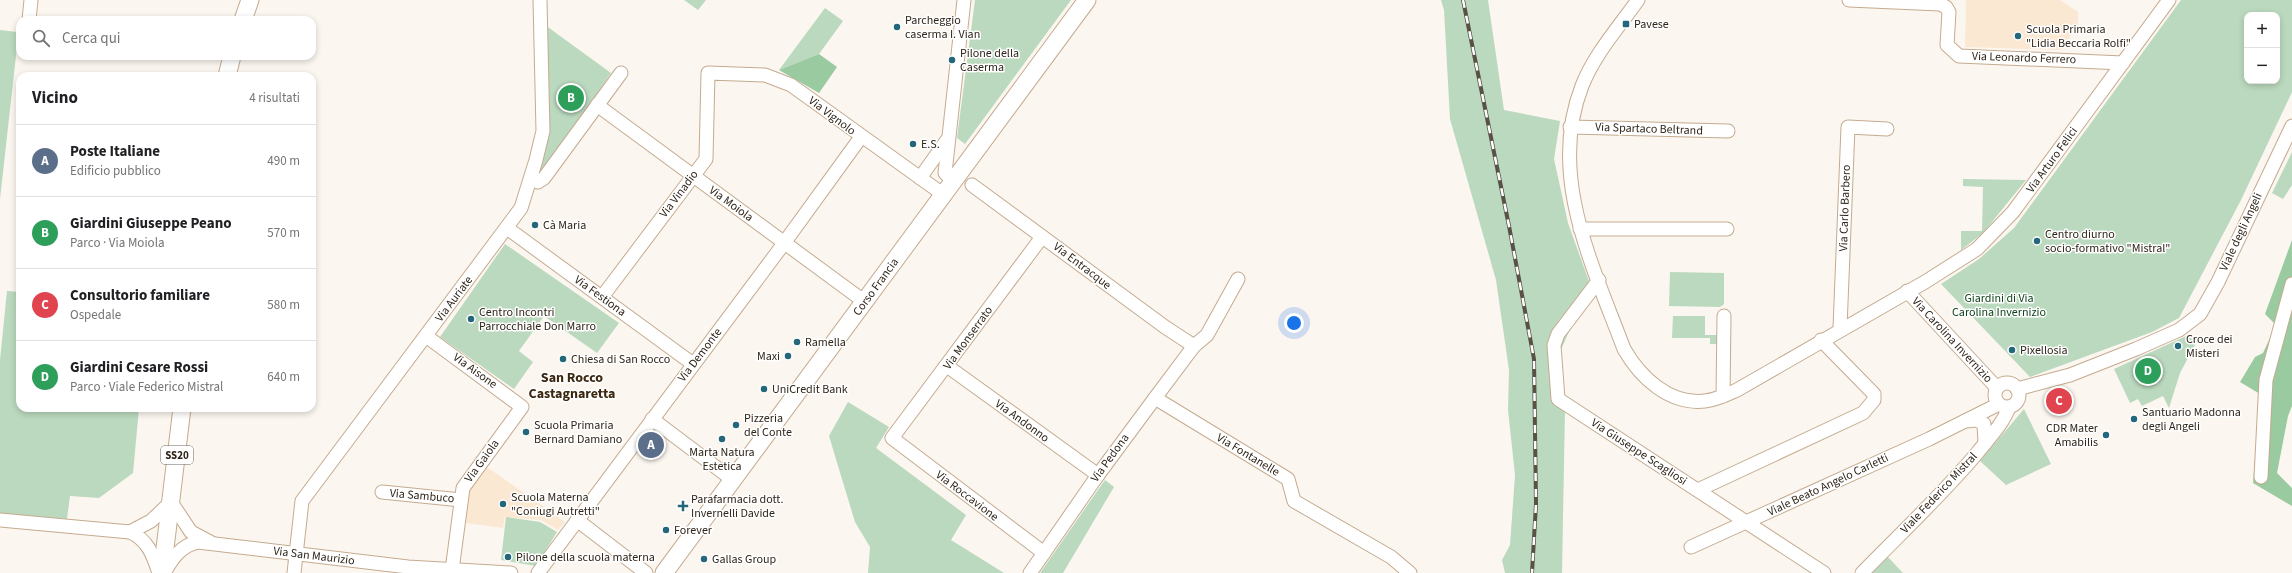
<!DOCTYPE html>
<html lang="it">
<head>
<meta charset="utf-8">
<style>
	:root { --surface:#fff; --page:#f6f6f6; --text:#202124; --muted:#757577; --line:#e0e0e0; --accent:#25677a }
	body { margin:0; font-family:"Source Sans 3",sans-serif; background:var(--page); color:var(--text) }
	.controls { position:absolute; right:12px; top:12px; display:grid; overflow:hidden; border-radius:8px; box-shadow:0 2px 6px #0003 }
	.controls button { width:36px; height:36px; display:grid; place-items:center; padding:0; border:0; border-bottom:1px solid var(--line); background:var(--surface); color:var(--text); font:20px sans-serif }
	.you { position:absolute; left:1294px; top:323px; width:14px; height:14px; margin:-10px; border:3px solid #fff; border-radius:50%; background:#1a73e8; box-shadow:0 0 0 6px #1a73e833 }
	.badge { display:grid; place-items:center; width:26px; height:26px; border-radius:50%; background:var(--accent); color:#fff; font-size:13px; font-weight:700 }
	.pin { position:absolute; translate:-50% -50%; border:2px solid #fff; box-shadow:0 1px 4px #0006 }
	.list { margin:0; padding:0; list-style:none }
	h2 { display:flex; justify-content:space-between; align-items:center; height:52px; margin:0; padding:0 16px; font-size:17px }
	h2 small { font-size:13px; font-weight:400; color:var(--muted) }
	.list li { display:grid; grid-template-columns:26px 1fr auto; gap:12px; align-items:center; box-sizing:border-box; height:72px; padding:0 16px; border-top:1px solid var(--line) }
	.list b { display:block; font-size:15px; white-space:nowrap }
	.list p { margin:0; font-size:13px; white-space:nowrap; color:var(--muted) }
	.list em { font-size:13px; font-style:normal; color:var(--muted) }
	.icon { flex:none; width:22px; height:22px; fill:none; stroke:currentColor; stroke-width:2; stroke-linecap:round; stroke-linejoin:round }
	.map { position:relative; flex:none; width:2292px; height:573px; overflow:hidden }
	.search { position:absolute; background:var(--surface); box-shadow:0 2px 6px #0003; left:16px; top:16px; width:300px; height:44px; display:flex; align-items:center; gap:10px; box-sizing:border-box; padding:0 14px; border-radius:12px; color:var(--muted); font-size:15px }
	.panel { position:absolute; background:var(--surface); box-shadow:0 2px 6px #0003; left:16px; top:72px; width:300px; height:340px; border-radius:12px }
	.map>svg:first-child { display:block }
	.built { fill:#fbe8d3 }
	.green { fill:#bbd9be; fill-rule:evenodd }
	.forest { fill:#9aca9f }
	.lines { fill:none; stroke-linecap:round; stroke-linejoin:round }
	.minor-casing { stroke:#c4ab8f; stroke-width:15 }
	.major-casing { stroke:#c4ab8f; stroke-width:19 }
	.minor { stroke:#fff; stroke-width:13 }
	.major { stroke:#fff; stroke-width:17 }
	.rail-casing { stroke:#595046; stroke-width:4 }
	.rail { stroke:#fff; stroke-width:2.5; stroke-dasharray:8; stroke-linecap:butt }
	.poi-dot { fill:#25677a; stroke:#fff; stroke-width:1.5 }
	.labels { text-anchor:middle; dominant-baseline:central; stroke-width:3; stroke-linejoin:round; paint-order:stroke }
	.shield { fill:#fff; stroke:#6d665f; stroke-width:1 }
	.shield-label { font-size:11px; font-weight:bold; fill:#2f251a }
	.poi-label { font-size:12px; fill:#2f251a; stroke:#fff; text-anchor:start }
	.street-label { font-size:12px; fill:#2f251a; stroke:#fff }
	.park-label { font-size:12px; fill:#0f431b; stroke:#fff }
	.quarter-label { font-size:14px; font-weight:bold; fill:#3c280f; stroke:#fff }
</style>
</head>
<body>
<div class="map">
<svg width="2292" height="573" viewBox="0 0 2292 573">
	<rect width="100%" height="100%" fill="#fcf6f0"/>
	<g class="built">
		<path d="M1966,0H2060L2078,12V25L2061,50L1965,47Z"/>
		<path d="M487,467L565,522L558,530L541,520L505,517L503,528L466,523L469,491Z"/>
	</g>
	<g class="green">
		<path d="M684,0H706L698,10Z"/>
		<path d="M975,0H1071L965,144L957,138Z"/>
		<path d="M1441,0H1488L1504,110L1560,121L1554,159L1568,223L1590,284L1560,352L1565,409L1562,573H1505L1502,560L1510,545L1515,475L1508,410L1509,370L1496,280L1450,119L1444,10Z"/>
		<path d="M2181,0H2292V92L2241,200L2179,318L2152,332L2030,377L1941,284L1979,259L2014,228ZM2247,15H2277V81H2247Z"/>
		<path d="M825,8L843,21L819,54L779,70Z"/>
		<path d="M545,25L611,73L542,175L537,174Z"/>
		<path d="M0,30L17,32L18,38L0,199Z"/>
		<path d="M2292,152V185L2283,199L2272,193Z"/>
		<path d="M1963,179L2026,180L1983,233L1961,250V231H1982L1983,187L1963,186Z"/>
		<path d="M505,244L619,323L597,353L544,316L519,351L533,362L514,389L440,337Z"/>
		<path d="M1670,272L1724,273V304L1720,307L1669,306Z"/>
		<path d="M7,291L20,292V408H139L133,473L99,498L70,496L67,519L0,513V360Z"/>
		<path d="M1673,316H1705V335H1720V344H1710V338H1672Z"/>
		<path d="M2186,336L2197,341L2180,373L2169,408L2163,396L2142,406L2138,399L2130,403L2114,369Z"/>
		<path d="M848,402L889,427L876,448L966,515L951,540L1004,573H868L870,547L855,522L829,436Z"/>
		<path d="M2024,409L2051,464L2006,485L1980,461Z"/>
		<path d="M1105,480L1114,487L1063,573H1040Z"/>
		<path d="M506,517L540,522L557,532L536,566L501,560Z"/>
		<path d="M1886,555L1903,573H1868Z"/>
	</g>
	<g class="forest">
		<path d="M819,54L837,67L819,93L779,70Z"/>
		<path d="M2292,240V406L2288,416L2277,473L2292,488V506L2253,483L2260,394L2240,382L2255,357L2263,353L2276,325L2265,314Z"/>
	</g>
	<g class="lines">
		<defs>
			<g id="minor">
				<path d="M1638,0C1618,28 1594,55 1582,86C1547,175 1593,266 1624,349C1640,377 1669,405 1705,401C1716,400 1726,395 1737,390L1925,282L1977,249L2013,212L2169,0"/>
				<path d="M1849,0L1940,4L1946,7L1949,12L1947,45L1959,56L2123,63"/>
				<path d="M29,20L31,0"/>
				<path d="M597,105L865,302"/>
				<path d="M1570,127L1728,131"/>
				<path d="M920,178L947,140"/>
				<path d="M531,179L538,182L544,178L621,73"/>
				<path d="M954,182L945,173L964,0"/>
				<path d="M972,185L1165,327L1194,346"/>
				<path d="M507,228L693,364"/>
				<path d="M1580,229H1727"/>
				<path d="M1042,237L892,438L1044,553"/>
				<path d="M1599,280L1558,334L1554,345L1558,399L1824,573"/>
				<path d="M1907,291L1997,388"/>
				<path d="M602,297L706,159L708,73L765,75L791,85L944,195"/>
				<path d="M1840,328L1848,127L1887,129"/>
				<path d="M426,336L522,407L463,488L452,570"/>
				<path d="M947,366L1098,475"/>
				<circle cx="2007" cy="395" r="12"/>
				<path d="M2017,389L2070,375L2136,349L2179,330L2200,314L2218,282L2292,126"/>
				<path d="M1723,396L1724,316"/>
				<path d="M1155,398L1288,479L1294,501L1391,557L1410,573"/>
				<path d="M652,419L733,480"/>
				<path d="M1965,421L1977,420L1984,424L1985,443"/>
				<path d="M2261,477L2266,380L2292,284"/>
				<path d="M1698,490L1863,413L1874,400V394L1821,340"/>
				<path d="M382,492L461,500"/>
				<path d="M0,520L130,532C148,540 153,555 159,573"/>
				<path d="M577,520L646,573"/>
				<path d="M130,532L151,521L171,502L191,532L210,542"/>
				<path d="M1691,547L1929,439L1999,404"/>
				<path d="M164,573C172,559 181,545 198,542L408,567L511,573"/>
				<path d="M294,573L302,501L521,208L536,160L543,131L540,0"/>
				<path d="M538,573L779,250L861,137"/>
				<path d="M1030,573L1098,475L1155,398L1194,346L1207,335L1238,279"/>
				<path d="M1862,573C1901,533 1942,495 1978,452C1989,438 2003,424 2009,407"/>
			</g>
			<g id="major">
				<path d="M243,20L250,0"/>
				<path d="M227,76L232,56"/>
				<path d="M162,573L182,408"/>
				<path d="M664,573L1087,0"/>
			</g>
		</defs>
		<use href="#minor" class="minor-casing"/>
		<use href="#major" class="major-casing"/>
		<use href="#minor" class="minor"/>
		<use href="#major" class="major"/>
		<defs>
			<path id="rail" d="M1463,0L1509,226L1534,359L1536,504L1532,573"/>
		</defs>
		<use href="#rail" class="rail-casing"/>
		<use href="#rail" class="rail"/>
	</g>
	<g class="poi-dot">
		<rect x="1622" y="20" width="8" height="8" rx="2"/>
		<circle cx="897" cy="27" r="4"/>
		<circle cx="2018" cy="36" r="4"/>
		<circle cx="952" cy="60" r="4"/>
		<circle cx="913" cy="144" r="4"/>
		<circle cx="535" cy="225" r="4"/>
		<circle cx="2037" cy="241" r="4"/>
		<circle cx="471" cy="319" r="4"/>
		<circle cx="797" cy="342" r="4"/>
		<circle cx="2178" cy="346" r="4"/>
		<circle cx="2012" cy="350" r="4"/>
		<circle cx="788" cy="356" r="4"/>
		<circle cx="563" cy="359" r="4"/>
		<circle cx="764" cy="389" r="4"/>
		<circle cx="2134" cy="419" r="4"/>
		<circle cx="736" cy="425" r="4"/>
		<circle cx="526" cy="432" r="4"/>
		<circle cx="2106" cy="435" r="4"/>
		<circle cx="722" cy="439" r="4"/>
		<circle cx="503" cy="504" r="4"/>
		<path d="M681 500h4v4h4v4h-4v4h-4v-4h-4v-4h4z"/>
		<circle cx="666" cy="530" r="4"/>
		<circle cx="508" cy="557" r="4"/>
		<circle cx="704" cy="559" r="4"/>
	</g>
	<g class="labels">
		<rect class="shield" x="161" y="446" width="32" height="18" rx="3"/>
		<g class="shield-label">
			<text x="177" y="455">SS20</text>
		</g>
		<g class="poi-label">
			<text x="905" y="20">Parcheggio<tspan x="905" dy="14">caserma I. Vian</tspan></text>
			<text x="1634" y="24">Pavese</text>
			<text x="2026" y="29">Scuola Primaria<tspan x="2026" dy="14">"Lidia Beccaria Rolfi"</tspan></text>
			<text x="960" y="53">Pilone della<tspan x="960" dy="14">Caserma</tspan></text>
			<text x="921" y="144">E.S.</text>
			<text x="543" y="225">Cà Maria</text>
			<text x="2045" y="234">Centro diurno<tspan x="2045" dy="14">socio-formativo "Mistral"</tspan></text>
			<text x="479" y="312">Centro Incontri<tspan x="479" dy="14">Parrocchiale Don Marro</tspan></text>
			<text x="2186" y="339">Croce dei<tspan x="2186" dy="14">Misteri</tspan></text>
			<text x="805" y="342">Ramella</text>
			<text x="2020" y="350">Pixellosia</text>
			<text x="780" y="356" text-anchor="end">Maxi</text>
			<text x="571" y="359">Chiesa di San Rocco</text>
			<text x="772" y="389">UniCredit Bank</text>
			<text x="2142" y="412">Santuario Madonna<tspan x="2142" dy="14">degli Angeli</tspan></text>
			<text x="744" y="418">Pizzeria<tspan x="744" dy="14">del Conte</tspan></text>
			<text x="534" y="425">Scuola Primaria<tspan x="534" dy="14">Bernard Damiano</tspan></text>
			<text x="2098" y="428" text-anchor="end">CDR Mater<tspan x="2098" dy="14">Amabilis</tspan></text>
			<text x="722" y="452" text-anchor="middle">Marta Natura<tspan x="722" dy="14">Estetica</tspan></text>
			<text x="511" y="497">Scuola Materna<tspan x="511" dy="14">"Coniugi Autretti"</tspan></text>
			<text x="691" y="499">Parafarmacia dott.<tspan x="691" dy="14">Invernelli Davide</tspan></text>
			<text x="674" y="530">Forever</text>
			<text x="516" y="557">Pilone della scuola materna</text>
			<text x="712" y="559">Gallas Group</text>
		</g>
		<g class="street-label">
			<text transform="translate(2024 58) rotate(2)">Via Leonardo Ferrero</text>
			<text transform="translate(832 116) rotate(37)">Via Vignolo</text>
			<text transform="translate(1649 129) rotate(2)">Via Spartaco Beltrand</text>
			<text transform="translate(2052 160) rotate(-54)">Via Arturo Felici</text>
			<text transform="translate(679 194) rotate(-53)">Via Vinadio</text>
			<text transform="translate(731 204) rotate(36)">Via Moiola</text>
			<text transform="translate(1845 208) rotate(-88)">Via Carlo Barbero</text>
			<text transform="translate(2241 232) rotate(-65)">Viale degli Angeli</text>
			<text transform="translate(1082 266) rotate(37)">Via Entracque</text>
			<text transform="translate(876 287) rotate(-54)">Corso Francia</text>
			<text transform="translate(600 296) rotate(36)">Via Festiona</text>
			<text transform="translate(454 299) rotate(-53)">Via Auriate</text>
			<text transform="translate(968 338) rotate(-54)">Via Monserrato</text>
			<text transform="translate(1952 340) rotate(47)">Via Carolina Invernizio</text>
			<text transform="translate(700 355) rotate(-53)">Via Demonte</text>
			<text transform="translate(475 371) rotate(36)">Via Aisone</text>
			<text transform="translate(1022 421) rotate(36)">Via Andonno</text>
			<text transform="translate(1639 452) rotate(33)">Via Giuseppe Scagliosi</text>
			<text transform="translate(1248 455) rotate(31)">Via Fontanelle</text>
			<text transform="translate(1110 458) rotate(-54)">Via Pedona</text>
			<text transform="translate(482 461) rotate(-54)">Via Gaiola</text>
			<text transform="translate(1828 485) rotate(-25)">Viale Beato Angelo Carletti</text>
			<text transform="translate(1939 493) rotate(-47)">Viale Federico Mistral</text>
			<text transform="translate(422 496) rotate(5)">Via Sambuco</text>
			<text transform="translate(967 496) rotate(37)">Via Roccavione</text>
			<text transform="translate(314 556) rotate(7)">Via San Maurizio</text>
		</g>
		<g class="park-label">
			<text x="1999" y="298">Giardini di Via<tspan x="1999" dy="14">Carolina Invernizio</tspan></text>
		</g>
		<g class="quarter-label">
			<text x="572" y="378">San Rocco<tspan x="572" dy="16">Castagnaretta</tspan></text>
		</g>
	</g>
</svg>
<div class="controls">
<button>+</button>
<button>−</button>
</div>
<div class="you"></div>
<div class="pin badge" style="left:651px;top:445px;background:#5c6f8a">A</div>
<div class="pin badge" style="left:571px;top:98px;background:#2e9e5b">B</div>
<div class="pin badge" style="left:2059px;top:401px;background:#e0444e">C</div>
<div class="pin badge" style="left:2148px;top:371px;background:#2e9e5b">D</div>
<div class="search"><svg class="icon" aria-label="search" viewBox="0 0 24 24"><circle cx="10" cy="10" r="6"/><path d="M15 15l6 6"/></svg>Cerca qui</div>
<section class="panel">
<h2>Vicino<small>4 risultati</small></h2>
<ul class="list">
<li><span class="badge" style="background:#5c6f8a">A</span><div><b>Poste Italiane</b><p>Edificio pubblico</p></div><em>490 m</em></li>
<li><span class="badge" style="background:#2e9e5b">B</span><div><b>Giardini Giuseppe Peano</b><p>Parco · Via Moiola</p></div><em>570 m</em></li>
<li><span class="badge" style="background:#e0444e">C</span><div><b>Consultorio familiare</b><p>Ospedale</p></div><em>580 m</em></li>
<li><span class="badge" style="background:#2e9e5b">D</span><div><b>Giardini Cesare Rossi</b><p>Parco · Viale Federico Mistral</p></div><em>640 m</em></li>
</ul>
</section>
</div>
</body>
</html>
